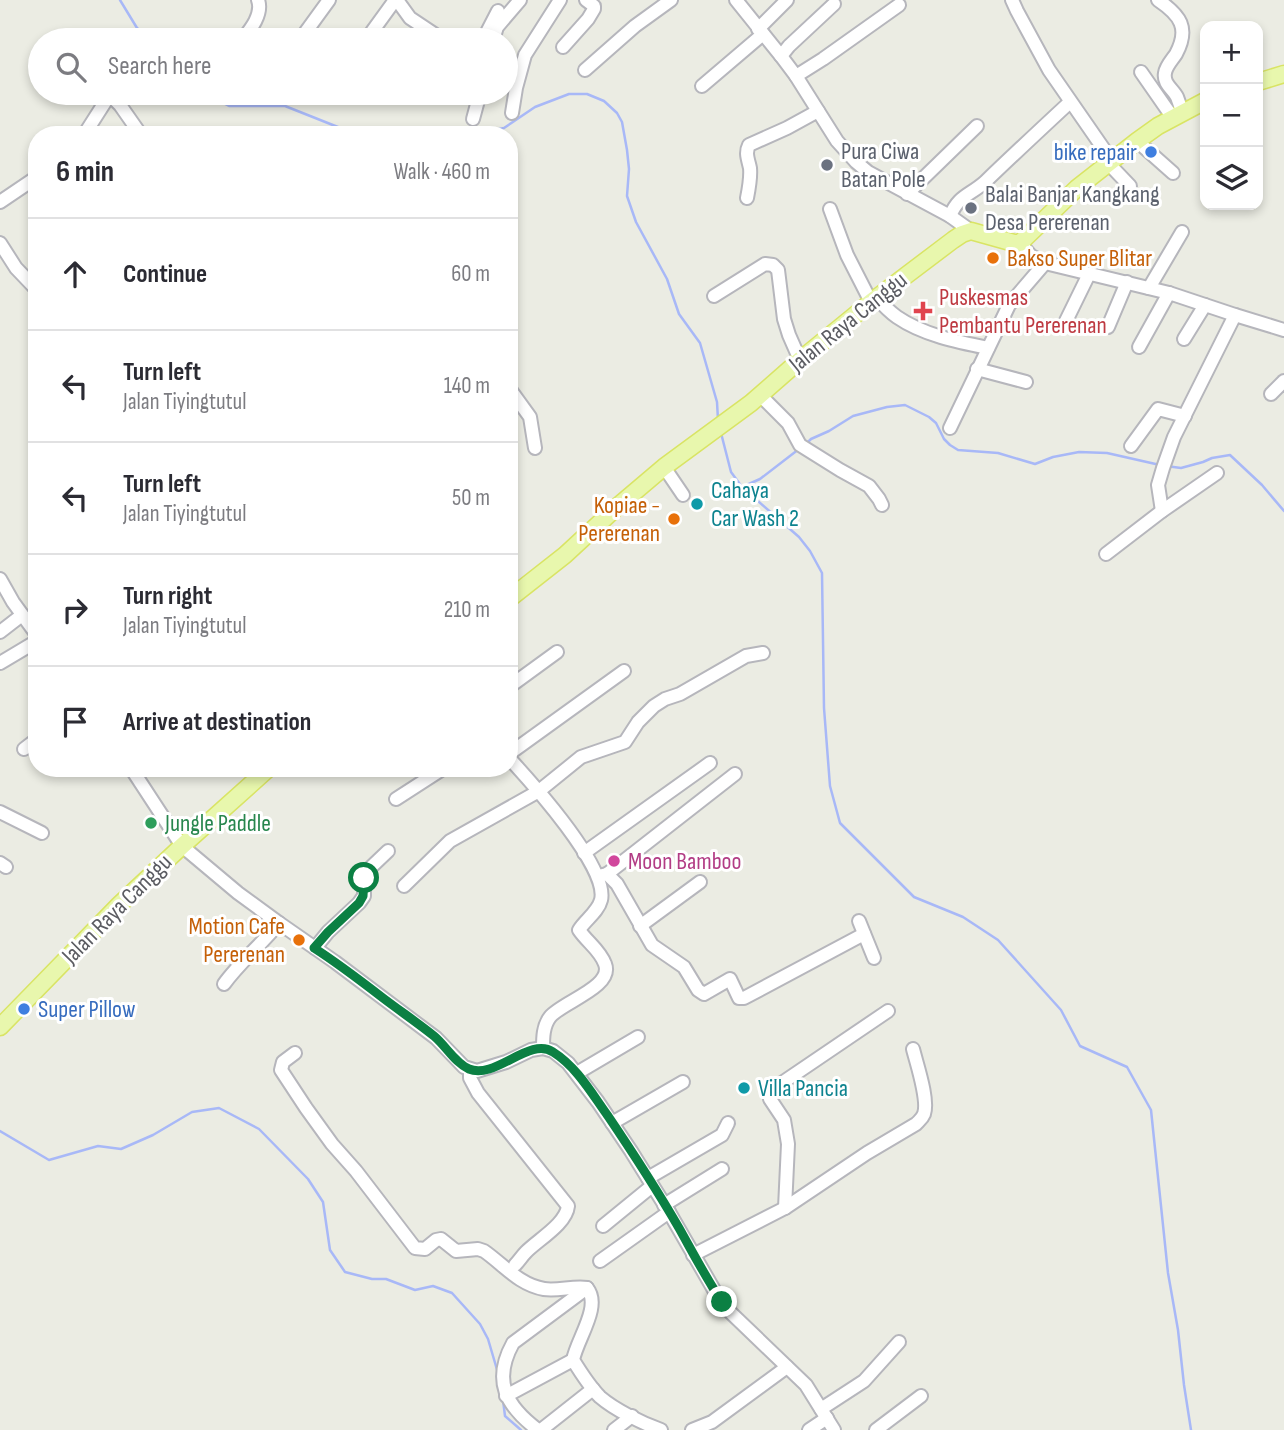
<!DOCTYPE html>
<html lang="en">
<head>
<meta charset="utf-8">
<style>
	:root { --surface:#fff; --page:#f7f7f7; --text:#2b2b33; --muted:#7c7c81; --line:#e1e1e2 }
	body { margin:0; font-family:"Sofia Sans Condensed",sans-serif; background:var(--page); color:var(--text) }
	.controls { position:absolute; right:21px; top:21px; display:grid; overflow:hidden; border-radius:14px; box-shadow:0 4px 10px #0003 }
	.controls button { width:63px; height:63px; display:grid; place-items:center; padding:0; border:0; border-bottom:2px solid var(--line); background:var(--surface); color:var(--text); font:35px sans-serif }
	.stop { position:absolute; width:21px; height:21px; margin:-16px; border:5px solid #0b8043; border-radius:50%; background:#fff }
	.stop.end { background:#0b8043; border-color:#fff; box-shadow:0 2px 7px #0008 }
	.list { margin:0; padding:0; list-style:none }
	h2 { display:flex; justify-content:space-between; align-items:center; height:91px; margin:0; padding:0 28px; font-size:30px }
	h2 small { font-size:23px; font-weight:400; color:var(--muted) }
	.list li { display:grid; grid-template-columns:46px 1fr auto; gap:21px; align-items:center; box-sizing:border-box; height:112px; padding:0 28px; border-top:2px solid var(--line) }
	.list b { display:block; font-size:26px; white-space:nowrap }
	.list p { margin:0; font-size:23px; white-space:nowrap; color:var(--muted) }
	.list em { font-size:23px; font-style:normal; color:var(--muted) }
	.icon { flex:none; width:38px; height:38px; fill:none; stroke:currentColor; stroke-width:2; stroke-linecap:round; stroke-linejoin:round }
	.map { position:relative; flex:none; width:1284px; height:1430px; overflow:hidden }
	.search { position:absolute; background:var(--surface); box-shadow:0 4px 10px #0003; left:28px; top:28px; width:490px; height:77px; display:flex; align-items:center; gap:18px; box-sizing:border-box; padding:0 24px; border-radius:38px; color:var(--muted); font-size:26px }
	.panel { position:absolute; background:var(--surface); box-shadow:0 4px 10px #0003; left:28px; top:126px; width:490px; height:651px; border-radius:28px }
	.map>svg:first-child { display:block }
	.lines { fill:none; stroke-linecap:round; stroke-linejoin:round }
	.stream { stroke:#a8b8f7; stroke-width:2.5 }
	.minor-casing { stroke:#b6b6bc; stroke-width:16 }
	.major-casing { stroke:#d9e464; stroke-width:19 }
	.minor { stroke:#fff; stroke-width:12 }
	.major { stroke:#e8f7ad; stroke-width:16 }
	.route { stroke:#0b8043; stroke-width:9 }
	.shop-dot { fill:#3f7fe0; stroke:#fff; stroke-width:2.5 }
	.worship-dot { fill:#6b7280; stroke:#fff; stroke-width:2.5 }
	.food-dot { fill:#e8710a; stroke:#fff; stroke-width:2.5 }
	.health-dot { fill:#e0444e; stroke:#fff; stroke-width:2.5 }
	.culture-dot { fill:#0f9aa8; stroke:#fff; stroke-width:2.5 }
	.leisure-dot { fill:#2e9e5b; stroke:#fff; stroke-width:2.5 }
	.hotel-dot { fill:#d1479c; stroke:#fff; stroke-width:2.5 }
	.labels { text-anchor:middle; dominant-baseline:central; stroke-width:6; stroke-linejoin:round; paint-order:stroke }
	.worship-label { font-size:24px; fill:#5b616d; stroke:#fff; text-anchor:start }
	.shop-label { font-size:24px; fill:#366cbe; stroke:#fff; text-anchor:end }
	.food-label { font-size:24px; fill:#c56008; stroke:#fff; text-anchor:end }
	.health-label { font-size:24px; fill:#be3a42; stroke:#fff; text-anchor:start }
	.street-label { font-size:24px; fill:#5b5c62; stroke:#fff }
	.culture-label { font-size:24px; fill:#0d838f; stroke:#fff; text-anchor:start }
	.leisure-label { font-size:24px; fill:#27864d; stroke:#fff; text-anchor:start }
	.hotel-label { font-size:24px; fill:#b23c85; stroke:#fff; text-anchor:start }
</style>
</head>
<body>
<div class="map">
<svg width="1284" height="1430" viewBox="0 0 1284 1430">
	<rect width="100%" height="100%" fill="#ebece3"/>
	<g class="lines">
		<g class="stream">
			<path d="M120,0L137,28L144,33L164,40"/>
			<path d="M204,93L229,106H285L358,135"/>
			<path d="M472,135L504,128L535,107L569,94H587L604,101L617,113L622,122L627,150L629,169L627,196L636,222L667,279L679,314L700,343L717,402L718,420"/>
			<path d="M721,433L731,472L742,487L799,537L810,551L822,573L824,708L830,786L840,823L914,897L963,917L998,940L1061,1010L1080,1046L1127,1067L1151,1110L1168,1273L1178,1330L1184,1385L1191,1430"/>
			<path d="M805,445L811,439L829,431L853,416L887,407L905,405L929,417L936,423L944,439L950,445L958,450L998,453L1035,464L1053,457L1079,452L1107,453L1160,465"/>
			<path d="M1166,466L1181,468L1203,462L1212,458L1230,455L1262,485L1284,511"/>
			<path d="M742,487L760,479L799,449"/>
			<path d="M0,1131L49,1160L98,1146L121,1149L153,1135L192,1112L219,1108L259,1129L308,1179L323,1202L330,1250L345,1272L372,1279H386L415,1290L433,1286L452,1293L480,1324L488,1339L498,1373"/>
			<path d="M503,1400L505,1416L521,1430"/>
		</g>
		<defs>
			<g id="minor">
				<path d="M397,0L410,18L443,40"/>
				<path d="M736,0L781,56L796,76L837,141L856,162L868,172L950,216L971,231"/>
				<path d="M1012,0L1017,11L1049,70L1112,161"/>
				<path d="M1158,0C1180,15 1190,28 1176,54C1172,60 1166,66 1165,73C1163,84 1173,89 1177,97C1179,102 1181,108 1182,113"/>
				<path d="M758,29L787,0"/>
				<path d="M305,33L329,0"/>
				<path d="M242,40C251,29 263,14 258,0"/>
				<path d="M366,40L395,0"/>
				<path d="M483,40L498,11"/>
				<path d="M493,40L497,27L520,0"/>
				<path d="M563,47L588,19L594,9V6L586,0"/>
				<path d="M781,56L789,46L834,4"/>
				<path d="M585,70L635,26L671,0"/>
				<path d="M1141,72L1173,118"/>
				<path d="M796,76L823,59L899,5"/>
				<path d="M702,86L763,34"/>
				<path d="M326,95L327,93"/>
				<path d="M512,113L516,88L525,55L560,0"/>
				<path d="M473,119L480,93"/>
				<path d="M84,135L107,99L113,98L120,105L141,135"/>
				<path d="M1137,141L1173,173"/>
				<path d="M1109,164L1130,186"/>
				<path d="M907,194L977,126"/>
				<path d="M747,198C749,188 751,178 750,168C748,159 745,153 749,145L787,128L818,111"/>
				<path d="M0,202L37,177"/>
				<path d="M830,209L847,255L871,302"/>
				<path d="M950,216C959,195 969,196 985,182C1013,155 1042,128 1070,102"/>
				<path d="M0,243L16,268L37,290"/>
				<path d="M1020,243L1031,256L1045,263L1169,293L1235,315L1284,330"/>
				<path d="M1149,288L1182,232"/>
				<path d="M714,296L765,264L773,265L778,270L784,319L789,335L800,360"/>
				<path d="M877,298C883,305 890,312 897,317C923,335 958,342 988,348"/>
				<path d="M1064,325L1089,274"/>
				<path d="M1108,327L1127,282"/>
				<path d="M1184,339L1205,305"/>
				<path d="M1139,347L1169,293"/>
				<path d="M977,369L1026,382"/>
				<path d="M509,388L530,417L535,448"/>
				<path d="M1271,394L1284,381"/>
				<path d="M760,395L788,423L800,445L840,470L869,486L879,499L882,505"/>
				<path d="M950,428L1009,305L1045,263"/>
				<path d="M1131,446L1158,409L1185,416"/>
				<path d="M664,467L683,495"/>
				<path d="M1162,511L1158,485L1163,468L1174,437L1235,315"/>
				<path d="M1106,554L1162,511L1217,473"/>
				<path d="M0,579L13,602L37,635"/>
				<path d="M0,632L22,615"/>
				<path d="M0,663L37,641"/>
				<path d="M509,687L557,652"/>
				<path d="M24,749L37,739"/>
				<path d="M509,754L624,671"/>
				<path d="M509,758C531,782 609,868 601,900C598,912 585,920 579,930C587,942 600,950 605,964C614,987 562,1002 550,1017C543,1026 543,1038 543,1048"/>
				<path d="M131,768L182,846L238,893L279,923L335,962L436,1038L464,1067L477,1071L506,1062L531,1050L543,1048L553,1051L568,1063L598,1102L631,1151L669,1212L721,1302L730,1312L806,1385L834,1430"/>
				<path d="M396,799L444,768"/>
				<path d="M0,812L42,833"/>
				<path d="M584,853L710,763"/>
				<path d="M0,863L6,867"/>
				<path d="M607,874L735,774"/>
				<path d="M598,876L607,874L617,884L652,945L684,967L698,990L704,994L730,979L739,998H744L864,934"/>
				<path d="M404,886L450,841L539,791L581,757L625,742L638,722L654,706L665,699L680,694L746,656L763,653"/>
				<path d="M859,921L874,958"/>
				<path d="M640,926L700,882"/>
				<path d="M315,948L328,932L359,903L364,896V878L367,871L388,851"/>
				<path d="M224,984C240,962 261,945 279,923"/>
				<path d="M295,1053L283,1062L281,1070L306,1108L332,1144L356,1171L415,1248L425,1249L436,1240L441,1239L456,1251L478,1249L484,1251C503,1264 519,1285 544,1289C558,1291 573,1286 587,1288C602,1306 577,1339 573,1360C581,1373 589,1386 600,1397C615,1410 642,1423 661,1430"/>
				<path d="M470,1070V1078L478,1093L568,1206C566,1224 539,1239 526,1252C522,1256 519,1261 515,1265"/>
				<path d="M577,1073L638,1037"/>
				<path d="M612,1123L683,1082"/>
				<path d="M648,1178L722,1135L728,1123"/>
				<path d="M664,1205L722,1169"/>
				<path d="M785,1208L788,1144L784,1120L770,1099L773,1089L888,1011"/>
				<path d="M603,1226L652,1186"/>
				<path d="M693,1255L785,1208L867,1153L916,1124C920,1120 922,1119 924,1114C929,1100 917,1065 913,1049"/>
				<path d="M600,1261L669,1212"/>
				<path d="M506,1396L573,1360"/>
				<path d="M821,1409L864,1381L899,1342"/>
				<path d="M538,1430C506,1406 492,1381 513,1343L587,1288"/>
				<path d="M541,1430L593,1389"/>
				<path d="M614,1430L632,1416"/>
				<path d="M692,1430L712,1422L787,1367"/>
				<path d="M809,1430L827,1418"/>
				<path d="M876,1430L921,1396"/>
			</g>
			<g id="major">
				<path d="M1258,82L1284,74"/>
				<path d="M509,599L565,555L618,506L664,467L751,403L800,360L871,302L953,240L962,234L971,231L1014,243H1020L1077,188L1137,141L1158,126L1205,101"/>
				<path d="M0,1027L119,905L182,846L269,768"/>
			</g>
		</defs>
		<use href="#minor" class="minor-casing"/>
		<use href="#major" class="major-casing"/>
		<use href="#minor" class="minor"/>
		<use href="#major" class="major"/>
	</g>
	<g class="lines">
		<path class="route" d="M364,878L363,896L359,903L328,932L314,948C339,964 361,981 383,998C400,1011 418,1023 434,1036C446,1046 455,1063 469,1069C495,1080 530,1036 553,1052C577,1067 592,1094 608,1116C633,1153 657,1190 679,1228C693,1253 706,1278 722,1302"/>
	</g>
	<g class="shop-dot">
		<circle cx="1151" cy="152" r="7"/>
		<circle cx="24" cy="1009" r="7"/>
	</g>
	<g class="worship-dot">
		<circle cx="827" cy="165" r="7"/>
		<circle cx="971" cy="208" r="7"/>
	</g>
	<g class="food-dot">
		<circle cx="993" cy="258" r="7"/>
		<circle cx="674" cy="519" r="7"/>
		<circle cx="299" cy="940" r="7"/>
	</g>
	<path class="health-dot" d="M919.5 300.5h7v7h7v7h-7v7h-7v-7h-7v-7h7z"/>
	<g class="culture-dot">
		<circle cx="697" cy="504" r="7"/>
		<circle cx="744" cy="1088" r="7"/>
	</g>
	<circle class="leisure-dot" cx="151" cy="823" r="7"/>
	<circle class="hotel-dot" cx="614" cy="861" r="7"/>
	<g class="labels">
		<g class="worship-label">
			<text x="841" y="151">Pura Ciwa<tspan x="841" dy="28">Batan Pole</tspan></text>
			<text x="985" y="194">Balai Banjar Kangkang<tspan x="985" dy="28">Desa Pererenan</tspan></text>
		</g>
		<g class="shop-label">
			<text x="1137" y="152">bike repair</text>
			<text x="38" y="1009" text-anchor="start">Super Pillow</text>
		</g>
		<g class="food-label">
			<text x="1007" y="258" text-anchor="start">Bakso Super Blitar</text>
			<text x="660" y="505">Kopiae -<tspan x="660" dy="28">Pererenan</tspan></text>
			<text x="285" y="926">Motion Cafe<tspan x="285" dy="28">Pererenan</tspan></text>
		</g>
		<g class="health-label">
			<text x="939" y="297">Puskesmas<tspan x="939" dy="28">Pembantu Pererenan</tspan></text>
		</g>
		<g class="street-label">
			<text transform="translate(848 322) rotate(-39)">Jalan Raya Canggu</text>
			<text transform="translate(117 909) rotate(-45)">Jalan Raya Canggu</text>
		</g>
		<g class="culture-label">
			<text x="711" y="490">Cahaya<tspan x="711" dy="28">Car Wash 2</tspan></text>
			<text x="758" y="1088">Villa Pancia</text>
		</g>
		<g class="leisure-label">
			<text x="165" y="823">Jungle Paddle</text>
		</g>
		<g class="hotel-label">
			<text x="628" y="861">Moon Bamboo</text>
		</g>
	</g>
</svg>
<div class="controls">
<button>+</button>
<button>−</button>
<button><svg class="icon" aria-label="layers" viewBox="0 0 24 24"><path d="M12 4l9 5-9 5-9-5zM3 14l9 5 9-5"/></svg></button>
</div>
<div class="stop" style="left:364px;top:878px"></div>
<div class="stop end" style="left:722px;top:1302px"></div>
<div class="search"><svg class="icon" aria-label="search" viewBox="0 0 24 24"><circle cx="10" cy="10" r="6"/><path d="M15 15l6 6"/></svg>Search here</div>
<section class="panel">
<h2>6 min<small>Walk · 460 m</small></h2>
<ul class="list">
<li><svg class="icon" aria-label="ahead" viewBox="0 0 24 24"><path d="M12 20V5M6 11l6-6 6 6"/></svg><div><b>Continue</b></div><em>60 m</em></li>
<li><svg class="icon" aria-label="left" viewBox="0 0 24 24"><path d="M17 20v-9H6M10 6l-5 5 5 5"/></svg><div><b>Turn left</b><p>Jalan Tiyingtutul</p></div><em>140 m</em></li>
<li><svg class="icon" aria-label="left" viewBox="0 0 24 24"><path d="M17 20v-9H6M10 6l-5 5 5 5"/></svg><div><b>Turn left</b><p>Jalan Tiyingtutul</p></div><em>50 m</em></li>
<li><svg class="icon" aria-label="right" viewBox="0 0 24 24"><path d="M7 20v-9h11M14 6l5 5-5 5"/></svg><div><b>Turn right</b><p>Jalan Tiyingtutul</p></div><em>210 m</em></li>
<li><svg class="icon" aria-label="arrive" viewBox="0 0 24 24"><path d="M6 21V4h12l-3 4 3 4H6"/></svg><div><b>Arrive at destination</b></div></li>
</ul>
</section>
</div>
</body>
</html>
